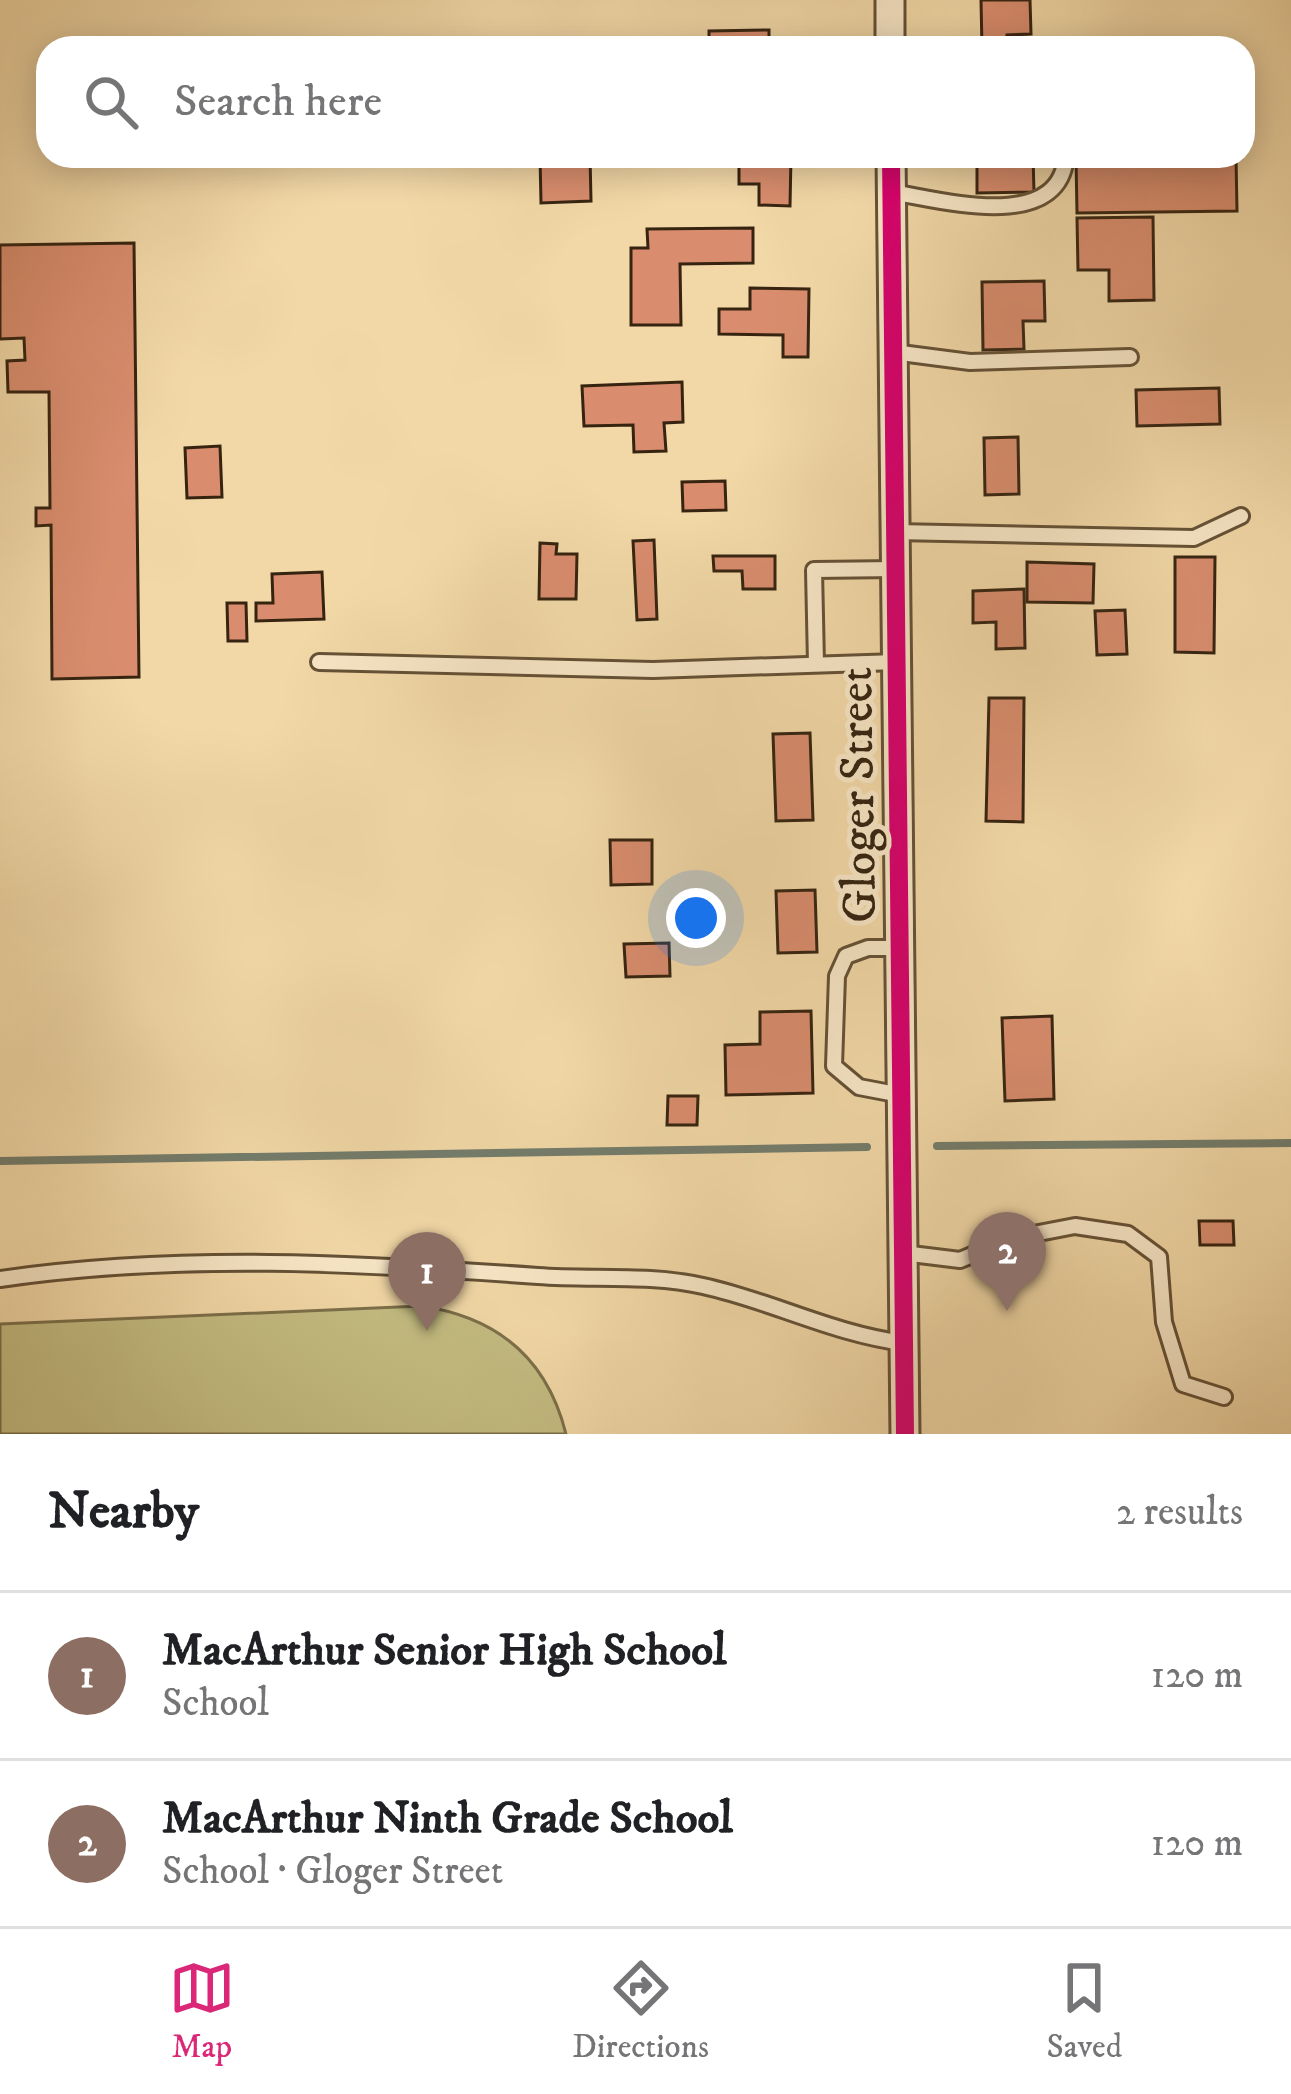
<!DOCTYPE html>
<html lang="en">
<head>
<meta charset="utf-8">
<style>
	:root { --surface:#fff; --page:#f6f6f6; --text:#202124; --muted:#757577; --line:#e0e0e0; --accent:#db2777 }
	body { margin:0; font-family:"IM FELL DW Pica",serif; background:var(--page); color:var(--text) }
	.you { position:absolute; left:696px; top:918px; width:42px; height:42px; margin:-30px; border:9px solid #fff; border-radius:50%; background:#1a73e8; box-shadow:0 0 0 18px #1a73e833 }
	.badge { display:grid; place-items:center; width:78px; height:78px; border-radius:50%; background:var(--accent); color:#fff; font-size:39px; font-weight:700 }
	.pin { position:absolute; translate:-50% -99px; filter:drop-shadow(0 3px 6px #0008) }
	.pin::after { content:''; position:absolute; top:63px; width:42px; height:36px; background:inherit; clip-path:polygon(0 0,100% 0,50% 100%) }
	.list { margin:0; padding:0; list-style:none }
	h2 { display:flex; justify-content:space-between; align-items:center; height:156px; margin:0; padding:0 48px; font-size:51px }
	h2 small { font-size:39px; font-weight:400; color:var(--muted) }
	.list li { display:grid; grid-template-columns:78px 1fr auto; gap:36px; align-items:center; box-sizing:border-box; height:168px; padding:0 48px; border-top:3px solid var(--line) }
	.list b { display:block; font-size:45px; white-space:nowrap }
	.list p { margin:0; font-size:39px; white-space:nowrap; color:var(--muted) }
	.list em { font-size:39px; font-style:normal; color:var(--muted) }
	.icon { flex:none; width:66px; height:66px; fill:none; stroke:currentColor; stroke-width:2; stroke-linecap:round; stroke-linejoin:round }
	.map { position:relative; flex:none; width:1291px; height:1434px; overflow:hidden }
	.search { position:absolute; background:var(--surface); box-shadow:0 6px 30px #0003; left:36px; right:36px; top:36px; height:132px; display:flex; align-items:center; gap:30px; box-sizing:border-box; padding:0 42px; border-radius:36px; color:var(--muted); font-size:45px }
	.sheet { height:492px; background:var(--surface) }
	nav { display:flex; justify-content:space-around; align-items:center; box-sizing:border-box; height:168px; border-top:3px solid var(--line); background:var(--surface); font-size:33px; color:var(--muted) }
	nav a { display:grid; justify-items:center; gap:6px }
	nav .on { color:var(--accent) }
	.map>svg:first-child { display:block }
	.green { fill:#c3bc82; stroke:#7c704a; stroke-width:3 }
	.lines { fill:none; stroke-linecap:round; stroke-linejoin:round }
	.stream { stroke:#737d6c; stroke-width:8 }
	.building { fill:#d98d6e; stroke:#362411; stroke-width:3 }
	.service-casing { stroke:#655136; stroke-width:20 }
	.minor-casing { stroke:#655136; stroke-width:33 }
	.service { stroke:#f7e6c6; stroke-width:14 }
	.minor { stroke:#f7e6c6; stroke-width:27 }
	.cycleway-casing { stroke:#f7e6c6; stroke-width:26 }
	.cycleway { stroke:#d6006c; stroke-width:18 }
	.labels { text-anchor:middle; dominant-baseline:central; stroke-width:10; stroke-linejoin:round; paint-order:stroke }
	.street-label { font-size:48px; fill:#362411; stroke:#f7e6c6 }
</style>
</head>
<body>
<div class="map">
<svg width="1291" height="1434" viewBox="0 0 1291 1434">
	<rect width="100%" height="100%" fill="#f2d8a7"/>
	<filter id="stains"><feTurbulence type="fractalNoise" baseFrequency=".00167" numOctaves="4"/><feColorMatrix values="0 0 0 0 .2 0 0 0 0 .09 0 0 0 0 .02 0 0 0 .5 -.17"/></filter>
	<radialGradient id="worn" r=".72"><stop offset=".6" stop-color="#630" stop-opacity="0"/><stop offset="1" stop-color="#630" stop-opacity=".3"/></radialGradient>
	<path class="green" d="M421,1306C497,1317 547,1358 566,1434H0V1324Z"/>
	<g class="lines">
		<g class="stream">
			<path d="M937,1146L1291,1143"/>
			<path d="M0,1161L867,1147"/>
		</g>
	</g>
	<g class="building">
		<path d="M981,0H1030L1031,34L1007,35V48H982Z"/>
		<path d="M769,30V48H709V31Z"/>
		<path d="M540,156H590L591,201L541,203Z"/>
		<path d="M739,156H791L790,206L759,205V184H739Z"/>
		<path d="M977,156H1033L1034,192L977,193Z"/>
		<path d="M1236,157L1237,211L1077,213L1076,159Z"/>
		<path d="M1153,217L1154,300L1109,301V270H1078L1077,218Z"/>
		<path d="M753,228V263L680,264L681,325H631V248H648L647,229Z"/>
		<path d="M134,243L139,677L52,679L51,525L36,526V508H50L49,392H8L7,361L25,360L24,338L0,339V245Z"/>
		<path d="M1044,281L1045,321H1023L1024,349L983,350L982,282Z"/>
		<path d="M750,288L809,289L808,357H783V335L719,334V309H750Z"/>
		<path d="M682,382L683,422L664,423L666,451L634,452L633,425L584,426L582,386Z"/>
		<path d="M1219,388L1220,424L1137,426L1136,390Z"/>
		<path d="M1018,437L1019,494L985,495L984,438Z"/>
		<path d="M220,446L222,497L187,498L185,448Z"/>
		<path d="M725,481L726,510L683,511L682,482Z"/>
		<path d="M654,540L657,619L637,620L633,541Z"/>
		<path d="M540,543L557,544L556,554H577L576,599H539Z"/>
		<path d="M713,556H775V589H743L742,571H714Z"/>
		<path d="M1175,557H1215L1214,653L1175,652Z"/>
		<path d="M1027,562L1094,564L1093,603L1027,602Z"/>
		<path d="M322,572L324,619L256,621V603H273L272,574Z"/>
		<path d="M1024,589L1025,648L996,649V622L973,623V591Z"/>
		<path d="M227,603H246L247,641H228Z"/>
		<path d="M1125,610L1127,654L1097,655L1095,611Z"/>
		<path d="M989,698H1024L1023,822L986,821Z"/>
		<path d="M810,733L813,820L776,821L773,734Z"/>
		<path d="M610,840H652V884L611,885Z"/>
		<path d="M815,890L817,952L778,953L776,891Z"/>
		<path d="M669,943L670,976L626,977L624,944Z"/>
		<path d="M811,1011L813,1093L726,1095L725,1045L760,1044V1012Z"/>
		<path d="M1052,1016L1054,1099L1005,1101L1002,1018Z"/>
		<path d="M668,1096H698L697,1125H667Z"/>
		<path d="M1199,1221H1233L1234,1245H1200Z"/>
	</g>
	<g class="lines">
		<defs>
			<g id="service">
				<path d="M891,192C938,199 1060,235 1066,156"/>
				<path d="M893,352L970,362L1130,357"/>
				<path d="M895,532L1194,538L1241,516"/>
				<path d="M319,662L653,670L897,662"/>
				<path d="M816,664L814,570L896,569"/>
				<path d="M900,948H868L846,956L837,976L834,1066L859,1087L901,1095"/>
				<path d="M903,1253L960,1260L1013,1238L1075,1226L1128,1234L1159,1257L1164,1322L1183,1384L1224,1397"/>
				<path d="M0,1279C180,1253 357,1263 538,1276C592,1280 650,1274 703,1286C772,1301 833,1334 904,1343"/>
			</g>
			<g id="minor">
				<path d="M890,0V48"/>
				<path d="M891,156L905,1434"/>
			</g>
		</defs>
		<use href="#service" class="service-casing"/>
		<use href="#minor" class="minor-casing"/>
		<use href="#service" class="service"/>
		<use href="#minor" class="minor"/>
		<defs>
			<path id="cycleway" d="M891,156L905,1434"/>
		</defs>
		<use href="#cycleway" class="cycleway-casing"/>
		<use href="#cycleway" class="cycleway"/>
	</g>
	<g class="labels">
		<g class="street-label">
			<text transform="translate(859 795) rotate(-91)">Gloger Street</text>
		</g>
	</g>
	<rect width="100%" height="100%" filter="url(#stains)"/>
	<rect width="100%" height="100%" fill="url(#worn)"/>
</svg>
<div class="you"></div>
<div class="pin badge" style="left:427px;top:1331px;background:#8d6e63">1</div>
<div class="pin badge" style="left:1007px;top:1311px;background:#8d6e63">2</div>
<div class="search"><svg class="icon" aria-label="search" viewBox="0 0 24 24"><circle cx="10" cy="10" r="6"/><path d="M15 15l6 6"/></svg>Search here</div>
</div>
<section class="sheet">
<h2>Nearby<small>2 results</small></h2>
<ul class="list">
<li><span class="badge" style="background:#8d6e63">1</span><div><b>MacArthur Senior High School</b><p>School</p></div><em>120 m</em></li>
<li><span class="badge" style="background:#8d6e63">2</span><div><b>MacArthur Ninth Grade School</b><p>School · Gloger Street</p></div><em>120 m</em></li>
</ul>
</section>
<nav>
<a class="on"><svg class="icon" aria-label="map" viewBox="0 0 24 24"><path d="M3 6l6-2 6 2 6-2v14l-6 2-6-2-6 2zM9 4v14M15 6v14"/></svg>Map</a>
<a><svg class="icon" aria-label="directions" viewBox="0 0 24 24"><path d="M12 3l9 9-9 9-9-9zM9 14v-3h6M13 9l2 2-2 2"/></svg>Directions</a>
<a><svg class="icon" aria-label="saved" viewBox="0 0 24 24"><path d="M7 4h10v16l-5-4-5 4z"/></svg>Saved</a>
</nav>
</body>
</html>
